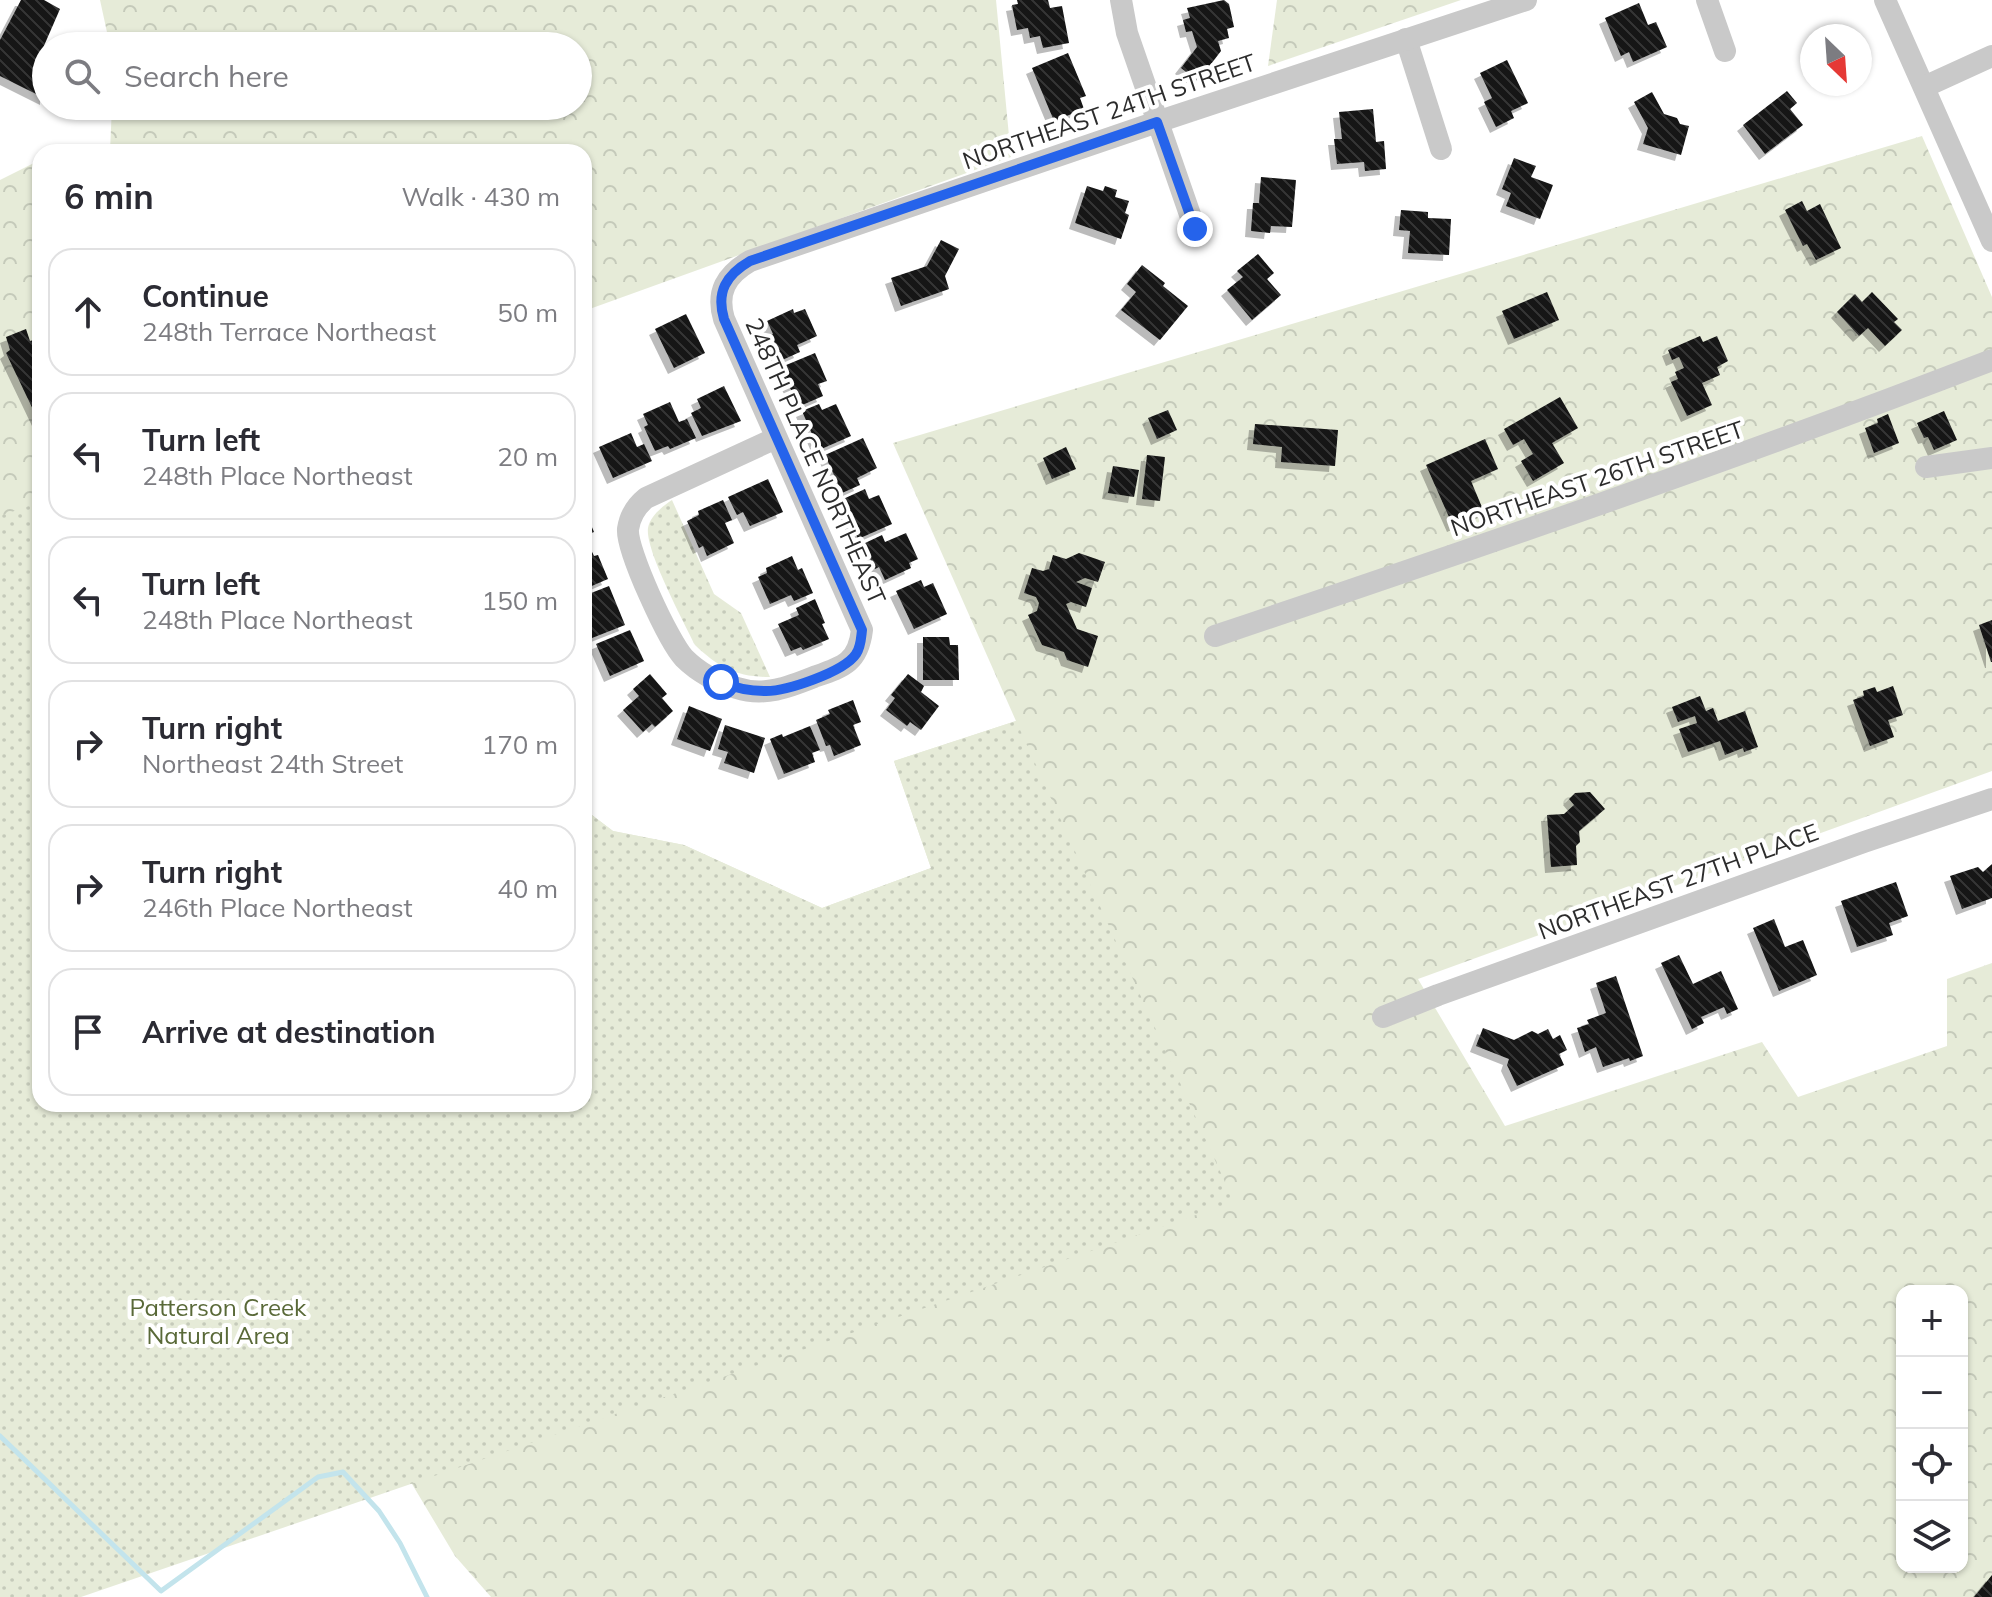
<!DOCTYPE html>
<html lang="en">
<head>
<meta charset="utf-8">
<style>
	:root { --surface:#fff; --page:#f2f2f3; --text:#2b2b33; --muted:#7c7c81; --line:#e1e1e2 }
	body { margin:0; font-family:Mulish,sans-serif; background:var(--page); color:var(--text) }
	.controls { position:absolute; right:24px; bottom:24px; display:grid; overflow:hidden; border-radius:16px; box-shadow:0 2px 6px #0004 }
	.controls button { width:72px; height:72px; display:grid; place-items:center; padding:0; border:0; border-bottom:2px solid var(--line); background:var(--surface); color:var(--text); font:40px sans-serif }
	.compass { position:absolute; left:1800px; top:24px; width:72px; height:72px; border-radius:50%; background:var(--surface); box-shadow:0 2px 6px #0004; rotate:155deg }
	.stop { position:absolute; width:24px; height:24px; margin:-18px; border:6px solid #2563eb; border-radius:50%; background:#fff }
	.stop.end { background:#2563eb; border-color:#fff; box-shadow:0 2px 8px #0008 }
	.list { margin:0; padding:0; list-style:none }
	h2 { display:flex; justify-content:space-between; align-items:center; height:104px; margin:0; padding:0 32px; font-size:34px }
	h2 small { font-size:26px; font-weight:400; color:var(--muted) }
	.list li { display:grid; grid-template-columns:52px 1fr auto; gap:24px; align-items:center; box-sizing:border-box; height:128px; margin:0 16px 16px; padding:0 16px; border:2px solid var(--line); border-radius:24px }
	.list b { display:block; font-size:30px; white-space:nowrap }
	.list p { margin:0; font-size:26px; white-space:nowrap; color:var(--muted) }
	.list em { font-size:26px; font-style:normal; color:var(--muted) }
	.icon { flex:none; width:44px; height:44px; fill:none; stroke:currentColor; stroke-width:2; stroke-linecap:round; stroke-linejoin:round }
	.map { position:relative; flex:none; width:1992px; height:1597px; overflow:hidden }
	.search { position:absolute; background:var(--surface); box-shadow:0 2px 6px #0004; left:32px; top:32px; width:560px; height:88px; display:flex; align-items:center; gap:20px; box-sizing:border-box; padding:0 28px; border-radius:44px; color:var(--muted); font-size:30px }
	.panel { position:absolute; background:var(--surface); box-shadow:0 2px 6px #0004; left:32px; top:144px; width:560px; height:968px; border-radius:24px }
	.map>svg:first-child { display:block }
	.forest { fill:url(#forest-crowns); fill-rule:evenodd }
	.park { fill:url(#park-dots) }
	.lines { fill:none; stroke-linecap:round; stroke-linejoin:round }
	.stream { stroke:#c3e4ec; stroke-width:5 }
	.building { fill:url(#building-back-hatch); filter:url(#shadow) }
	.minor { stroke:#c9c9c9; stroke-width:22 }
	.route { stroke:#2563eb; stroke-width:10 }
	.labels { text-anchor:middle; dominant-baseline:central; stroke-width:8; stroke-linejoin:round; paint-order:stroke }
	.street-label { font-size:24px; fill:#2c2c2c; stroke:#fff }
	.park-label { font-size:24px; fill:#596938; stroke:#fff }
</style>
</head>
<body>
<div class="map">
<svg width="1992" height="1597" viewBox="0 0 1992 1597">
	<defs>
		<pattern id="forest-crowns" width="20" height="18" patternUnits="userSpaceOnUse" patternTransform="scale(2)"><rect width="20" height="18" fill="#e6ebd8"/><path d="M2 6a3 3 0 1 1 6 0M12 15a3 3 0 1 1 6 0" fill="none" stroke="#c5caba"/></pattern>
		<pattern id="park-dots" width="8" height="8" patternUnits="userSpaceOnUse" patternTransform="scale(2)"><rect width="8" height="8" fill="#e6ebd8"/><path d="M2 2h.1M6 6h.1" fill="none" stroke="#c5caba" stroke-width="1.8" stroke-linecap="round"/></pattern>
		<pattern id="building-back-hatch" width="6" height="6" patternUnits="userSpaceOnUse" patternTransform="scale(2)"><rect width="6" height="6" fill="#131313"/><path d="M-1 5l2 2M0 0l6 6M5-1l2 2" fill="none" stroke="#363636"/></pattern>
		<filter id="shadow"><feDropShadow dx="-6" dy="6" stdDeviation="0" flood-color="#0004"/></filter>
	</defs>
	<rect width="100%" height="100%" fill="#fff"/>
	<g class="forest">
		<path d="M100,0H996L1011,157L584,311V152H55L110,151L112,106H578V46H110Z"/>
		<path d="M1277,0H1461L1268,66Z"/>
		<path d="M1922,136L1992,297V771L1418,979L1505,1126L1762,1042L1798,1097L1947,1046V979L1992,963V1597H491L455,1556L412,1484L325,1419L584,1104V809L613,831L684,845L822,908L931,868L894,761L1016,721L893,443ZM1902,1291H1962V1567H1902Z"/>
		<path d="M40,160V1020L0,959V180Z"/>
	</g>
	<g class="park">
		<path d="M672,500L714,594L741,613L770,677C737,677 719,668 695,645C684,622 645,550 648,528C650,516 663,506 672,500Z"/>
		<path d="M40,502V1104H584V809L613,831L684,845L822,908L931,868L894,761L1016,721L1234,1202L81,1597H0V516Z"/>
	</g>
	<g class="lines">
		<path class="stream" d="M0,1436L161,1591L318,1477L343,1472L379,1511L400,1543L427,1597"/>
	</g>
	<g class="building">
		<path d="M21,0H44L60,9L43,48L46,49V99L0,76V40Z"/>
		<path d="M1017,0H1048L1050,8L1062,6L1069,43L1043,48L1040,36L1030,38L1028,28L1017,30L1012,5L1018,4Z"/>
		<path d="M1224,0L1229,4L1234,27L1227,29L1229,38L1218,41L1221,51L1198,81L1181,68L1197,47L1192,31L1186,32L1183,20L1190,18L1187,8Z"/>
		<path d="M1639,3L1648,25L1656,22L1667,47L1633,62L1629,52L1621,56L1605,18Z"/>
		<path d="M1068,53L1086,96L1080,98L1084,109L1054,121L1032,68Z"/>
		<path d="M1507,60L1528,103L1511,111L1514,118L1496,127L1484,102L1492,98L1480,73Z"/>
		<path d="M1787,91L1797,103L1790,109L1803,125L1765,154L1743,125Z"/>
		<path d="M1652,92L1664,114L1677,118L1680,124L1689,126L1681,155L1643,144L1648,128L1634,102Z"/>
		<path d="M1373,109L1376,142L1384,141L1386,169L1365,171L1364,162L1337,164L1334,139H1342L1339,112Z"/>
		<path d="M1514,158L1536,166L1531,177L1553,185L1540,219L1506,206L1511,193L1502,189Z"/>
		<path d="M1261,177L1296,180L1292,227L1271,226L1270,233L1251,231L1253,203H1259Z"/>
		<path d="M1087,186L1103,191L1105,186L1117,190L1115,197L1129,201L1125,213L1129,215L1121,239L1075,223Z"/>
		<path d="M1802,201L1807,211L1820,204L1841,248L1816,260L1807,244L1803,246L1785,210Z"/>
		<path d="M1401,210L1428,212V218L1451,219L1449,255L1408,253L1410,231L1399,230Z"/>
		<path d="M941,240L959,249L945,276L949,289L901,306L891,278L927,266Z"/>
		<path d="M1258,254L1274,273L1267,279L1281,295L1252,320L1227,290L1243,277L1237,271Z"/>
		<path d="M1142,265L1165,283L1163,286L1188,306L1160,340L1121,310L1136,292L1127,284Z"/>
		<path d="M1547,292L1559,320L1514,339L1502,311Z"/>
		<path d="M1872,292L1898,319L1894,322L1902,330L1885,346L1868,328L1859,336L1837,312L1855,294L1862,302Z"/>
		<path d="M793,309L794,313L805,309L817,336L797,345L800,352L780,361L769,336L773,334L767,321Z"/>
		<path d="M686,314L705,353L674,368L655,329Z"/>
		<path d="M26,329L30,341L37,339L40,348V419L38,420L6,353L10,350L6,337Z"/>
		<path d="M1700,336L1703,342L1717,336L1728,361L1717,367L1720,375L1702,383L1712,405L1687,416L1671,382L1678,379L1675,372L1684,368L1679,357L1672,360L1668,350Z"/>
		<path d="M815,353L827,381L818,384L823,396L800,406L779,368Z"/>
		<path d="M724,386L741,421L702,436L691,413L701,408L697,399Z"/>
		<path d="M1560,397L1578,428L1552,443L1564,463L1533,481L1521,461L1533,454L1524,439L1513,445L1504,429Z"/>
		<path d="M670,402L679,422L687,419L696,438L670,449L668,446L655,451L644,427L648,425L643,414Z"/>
		<path d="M819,404L822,410L836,404L851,436L819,450L802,411Z"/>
		<path d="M1168,410L1177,430L1157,439L1148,418Z"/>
		<path d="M1944,411L1957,440L1934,450L1928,437L1924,438L1917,423Z"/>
		<path d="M1888,414L1899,443L1874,453L1865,428L1878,423L1877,419Z"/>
		<path d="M1255,424L1338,430L1335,466L1281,462L1282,447L1253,444Z"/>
		<path d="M631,433L637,447L644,444L652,461L613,478L599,447Z"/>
		<path d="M863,438L877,468L857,478L860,485L842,493L825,455Z"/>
		<path d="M1485,439L1498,469L1471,481L1484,512L1453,526L1426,465Z"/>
		<path d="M1066,447L1076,469L1052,479L1043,458Z"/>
		<path d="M1147,455L1165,457L1160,501L1142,499Z"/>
		<path d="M1113,466L1139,470L1134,497L1108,493Z"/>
		<path d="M768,479L783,512L750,526L743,512L737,515L728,497Z"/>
		<path d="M865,489L869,499L879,495L892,524L858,539L841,500Z"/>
		<path d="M723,500L732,520L725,523L734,543L707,556L703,546L699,548L687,521L699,515L698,511Z"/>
		<path d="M584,508L594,532L584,536Z"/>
		<path d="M906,533L918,559L909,563L911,568L885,580L879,567L875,569L863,544L882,535L885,542Z"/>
		<path d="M587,541L594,556L598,555L608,579L587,588L584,581V543Z"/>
		<path d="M1079,553L1105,562L1098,582L1085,578L1076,582L1092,588L1086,607L1071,602L1066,604L1077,629L1098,636L1088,667L1067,660L1064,652L1042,645L1028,615L1037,611L1039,603L1036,597L1024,593L1032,568L1043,571L1049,569L1053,555L1066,559Z"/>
		<path d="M792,556L798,570L802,568L813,593L794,601L791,595L770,604L758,577L767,573L766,568Z"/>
		<path d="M921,580L924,587L933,583L947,614L914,629L896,591Z"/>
		<path d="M609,586L625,625L592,638L584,620V608L590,605L586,595Z"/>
		<path d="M815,599L825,623L822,624L829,639L803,650L801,647L791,651L778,624L799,615L796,608Z"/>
		<path d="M1992,620V662H1991L1979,625Z"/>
		<path d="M630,630L644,661L610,676L596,644Z"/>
		<path d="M923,637H949L950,645H958L959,680H923Z"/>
		<path d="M650,674L667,694L662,698L673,711L655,727L652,724L643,732L623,710L639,696L633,689Z"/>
		<path d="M908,674L924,686L921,692L939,706L921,730L910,722L907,726L886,710L895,698L891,695Z"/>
		<path d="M1893,686L1903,715L1888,720L1894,737L1870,746L1853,700L1864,696L1863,691L1875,687L1877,692Z"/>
		<path d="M1700,696L1706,711L1713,708L1718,721L1745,711L1758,747L1744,752L1743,748L1725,755L1720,741L1688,752L1679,729L1697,723L1695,716L1678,722L1672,707Z"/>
		<path d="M853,700L861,722L853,725L861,745L834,756L830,745L826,746L816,720L830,714L828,710Z"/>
		<path d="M689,706L722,719L710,751L677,739Z"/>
		<path d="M725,725L765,738L754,773L724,763L728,752L718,749Z"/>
		<path d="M810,726L820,750L812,753L815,762L784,774L770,739L782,734L783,737Z"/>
		<path d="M1590,792L1605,809L1579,831L1580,842L1576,846L1577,865L1551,867L1547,815L1564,814L1574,805L1569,799L1575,793Z"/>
		<path d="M1992,864V898L1962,909L1950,876L1978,867L1983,872Z"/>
		<path d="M1896,882L1908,916L1889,923L1893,935L1857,947L1841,901Z"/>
		<path d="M1774,919L1785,947L1803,940L1817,975L1779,991L1753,928Z"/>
		<path d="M1679,955L1693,984L1721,971L1738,1009L1727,1014L1724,1007L1701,1017L1704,1023L1692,1029L1661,963Z"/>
		<path d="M1616,976L1643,1056L1630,1061L1629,1058L1603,1067L1596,1047L1585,1052L1577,1028L1589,1024L1587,1020L1606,1013L1596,983Z"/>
		<path d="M1483,1028L1514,1040L1532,1031L1538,1034L1548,1029L1553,1039L1560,1035L1567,1050L1559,1054L1564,1065L1517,1086L1507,1065L1509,1059L1476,1046Z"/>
		<path d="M1992,1575V1597H1974Z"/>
	</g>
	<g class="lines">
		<g class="minor">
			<path d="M1121,0L1127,33L1195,229"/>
			<path d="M1707,0L1725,51"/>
			<path d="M1885,0L1992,241"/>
			<path d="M1406,39L1441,149"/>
			<path d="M1924,87L1992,56"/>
			<path d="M776,438L646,498C636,506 630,516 628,529C626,550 669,642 684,658C698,672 718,683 737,688C764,697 789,687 814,677C843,667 858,663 862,630L724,319C716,292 726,275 750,261L1157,122L1526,0"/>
			<path d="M1926,467L1992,458"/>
			<path d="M1215,636C1476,548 1736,459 1992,360"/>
			<path d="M1383,1017L1438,995L1864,842L1992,799"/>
		</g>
	</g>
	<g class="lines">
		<path class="route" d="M721,682C735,688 748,691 764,691C785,692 844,672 856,654C861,647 861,638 862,630L724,319C716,292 726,275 750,261L1157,122L1195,229"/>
	</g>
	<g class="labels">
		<g class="street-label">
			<text transform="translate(1109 111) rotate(-19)">NORTHEAST 24TH STREET</text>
			<text transform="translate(816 461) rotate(66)">248TH PLACE NORTHEAST</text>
			<text transform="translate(1597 478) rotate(-19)">NORTHEAST 26TH STREET</text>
			<text transform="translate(1678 881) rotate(-20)">NORTHEAST 27TH PLACE</text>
		</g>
		<g class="park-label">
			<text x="218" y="1307">Patterson Creek<tspan x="218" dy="28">Natural Area</tspan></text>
		</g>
	</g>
</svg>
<div class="controls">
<button>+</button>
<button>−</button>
<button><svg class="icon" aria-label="locate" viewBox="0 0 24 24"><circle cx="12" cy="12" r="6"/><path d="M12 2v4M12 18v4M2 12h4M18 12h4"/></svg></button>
<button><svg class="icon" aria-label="layers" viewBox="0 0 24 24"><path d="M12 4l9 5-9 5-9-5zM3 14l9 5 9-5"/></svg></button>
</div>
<svg class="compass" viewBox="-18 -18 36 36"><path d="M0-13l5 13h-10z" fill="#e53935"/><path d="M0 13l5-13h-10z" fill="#7c7c81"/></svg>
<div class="stop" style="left:721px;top:682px"></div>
<div class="stop end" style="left:1195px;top:229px"></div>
<div class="search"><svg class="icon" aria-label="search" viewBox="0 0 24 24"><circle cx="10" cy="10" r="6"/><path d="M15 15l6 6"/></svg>Search here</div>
<section class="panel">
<h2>6 min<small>Walk · 430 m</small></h2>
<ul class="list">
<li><svg class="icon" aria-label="ahead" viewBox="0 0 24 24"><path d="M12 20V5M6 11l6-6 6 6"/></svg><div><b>Continue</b><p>248th Terrace Northeast</p></div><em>50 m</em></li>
<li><svg class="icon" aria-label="left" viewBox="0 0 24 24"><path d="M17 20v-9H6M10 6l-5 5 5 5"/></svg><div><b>Turn left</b><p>248th Place Northeast</p></div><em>20 m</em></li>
<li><svg class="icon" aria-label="left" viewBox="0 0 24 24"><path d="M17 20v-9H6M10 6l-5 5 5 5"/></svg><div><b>Turn left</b><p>248th Place Northeast</p></div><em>150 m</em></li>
<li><svg class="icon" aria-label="right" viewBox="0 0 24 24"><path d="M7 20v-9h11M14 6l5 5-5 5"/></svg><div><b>Turn right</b><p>Northeast 24th Street</p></div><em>170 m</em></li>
<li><svg class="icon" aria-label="right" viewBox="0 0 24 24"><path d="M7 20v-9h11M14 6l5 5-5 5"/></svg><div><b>Turn right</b><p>246th Place Northeast</p></div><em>40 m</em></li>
<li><svg class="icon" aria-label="arrive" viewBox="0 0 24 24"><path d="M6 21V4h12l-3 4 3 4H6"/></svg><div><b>Arrive at destination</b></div></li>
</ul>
</section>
</div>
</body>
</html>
